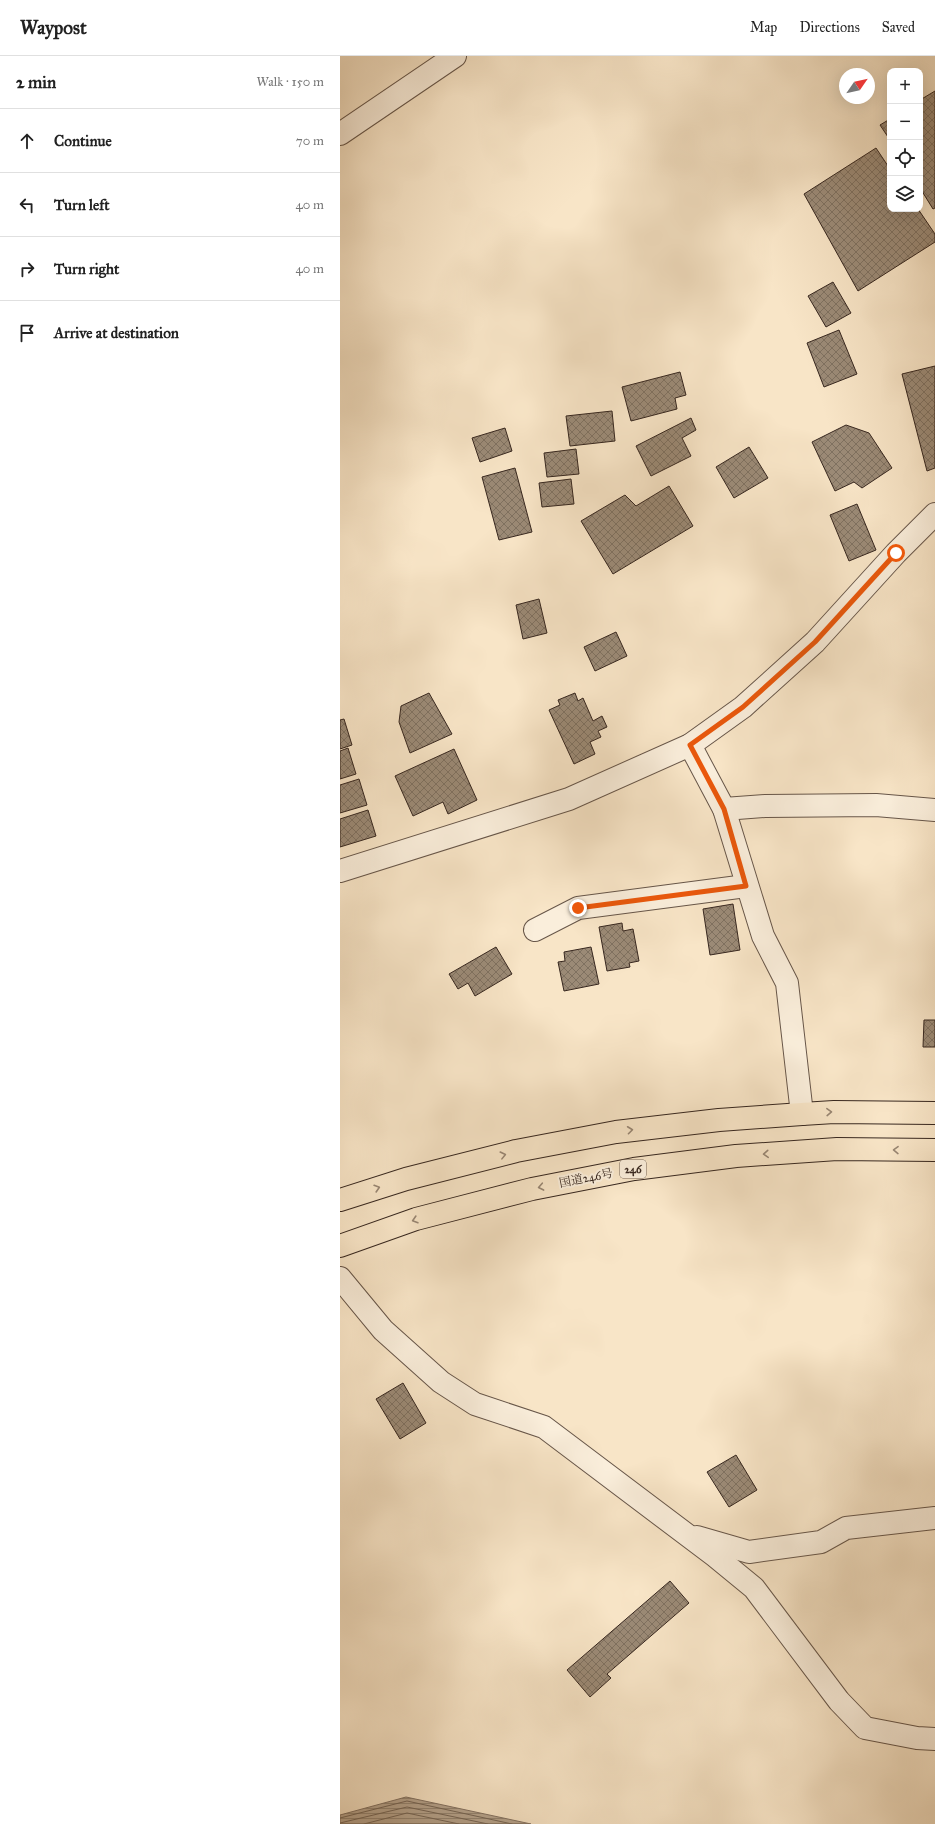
<!DOCTYPE html>
<html lang="en">
<head>
<meta charset="utf-8">
<style>
	:root { --surface:#fff; --page:#f6f6f6; --text:#222; --muted:#767676; --line:#e0e0e0 }
	body { margin:0; font-family:"IM FELL Great Primer","Noto Serif JP",serif; background:var(--page); color:var(--text) }
	.controls { position:absolute; right:12px; top:12px; display:grid; overflow:hidden; border-radius:8px; box-shadow:0 4px 16px #0002 }
	.controls button { width:36px; height:36px; display:grid; place-items:center; padding:0; border:0; border-bottom:1px solid var(--line); background:var(--surface); color:var(--text); font:20px sans-serif }
	.compass { position:absolute; left:499px; top:12px; width:36px; height:36px; border-radius:50%; background:var(--surface); box-shadow:0 4px 16px #0002; rotate:56deg }
	.stop { position:absolute; width:12px; height:12px; margin:-9px; border:3px solid #ea580c; border-radius:50%; background:#fff }
	.stop.end { background:#ea580c; border-color:#fff; box-shadow:0 1px 4px #0008 }
	.list { margin:0; padding:0; list-style:none }
	h2 { display:flex; justify-content:space-between; align-items:center; height:52px; margin:0; padding:0 16px; font-size:17px }
	h2 small { font-size:13px; font-weight:400; color:var(--muted) }
	.list li { display:grid; grid-template-columns:26px 1fr auto; gap:12px; align-items:center; box-sizing:border-box; height:64px; padding:0 16px; border-top:1px solid var(--line) }
	.list b { display:block; font-size:15px; white-space:nowrap }
	.list em { font-size:13px; font-style:normal; color:var(--muted) }
	.icon { flex:none; width:22px; height:22px; fill:none; stroke:currentColor; stroke-width:2; stroke-linecap:round; stroke-linejoin:round }
	.map { position:relative; flex:none; width:595px; height:1768px; overflow:hidden }
	header { display:flex; align-items:center; gap:24px; box-sizing:border-box; height:56px; padding:0 20px; background:var(--surface); border-bottom:1px solid var(--line) }
	header strong { font-size:19px }
	nav { display:flex; gap:22px; margin-inline-start:auto; font-size:14px }
	main { display:flex }
	aside { flex:1; background:var(--surface) }
	.map>svg:first-child { display:block }
	.water { fill:url(#water-rules); stroke:#837262 }
	.lines { fill:none; stroke-linecap:round; stroke-linejoin:round }
	.shore { stroke:#766656; stroke-width:1 }
	.building { fill:url(#building-cross-hatch); stroke:#37271f }
	.minor-casing { stroke:#675649; stroke-width:24 }
	.highway-casing { stroke:#37271f; stroke-width:24 }
	.minor { stroke:#faeedb; stroke-width:22 }
	.highway { stroke:#f8e5c7; stroke-width:22 }
	.oneway { stroke:#988673 }
	.route { stroke:#ea580c; stroke-width:5 }
	.labels { text-anchor:middle; dominant-baseline:central; stroke-width:4; stroke-linejoin:round; paint-order:stroke }
	.shield { fill:#faeedb; stroke:#726357; stroke-width:1 }
	.shield-label { font-size:11px; font-weight:bold; fill:#37271f }
	.street-label { font-size:12px; fill:#37271f; stroke:#faeedb }
</style>
</head>
<body>
<header>
<strong>Waypost</strong>
<nav><a>Map</a><a>Directions</a><a>Saved</a></nav>
</header>
<main>
<aside>
<h2>2 min<small>Walk · 150 m</small></h2>
<ul class="list">
<li><svg class="icon" aria-label="ahead" viewBox="0 0 24 24"><path d="M12 20V5M6 11l6-6 6 6"/></svg><div><b>Continue</b></div><em>70 m</em></li>
<li><svg class="icon" aria-label="left" viewBox="0 0 24 24"><path d="M17 20v-9H6M10 6l-5 5 5 5"/></svg><div><b>Turn left</b></div><em>40 m</em></li>
<li><svg class="icon" aria-label="right" viewBox="0 0 24 24"><path d="M7 20v-9h11M14 6l5 5-5 5"/></svg><div><b>Turn right</b></div><em>40 m</em></li>
<li><svg class="icon" aria-label="arrive" viewBox="0 0 24 24"><path d="M6 21V4h12l-3 4 3 4H6"/></svg><div><b>Arrive at destination</b></div></li>
</ul>
</aside>
<div class="map">
<svg width="595" height="1768" viewBox="0 0 595 1768">
	<defs>
		<pattern id="water-rules" width="6" height="5" patternUnits="userSpaceOnUse"><rect width="6" height="5" fill="#b6a48e"/><path d="M0 2.5h6" fill="none" stroke="#958673"/></pattern>
		<pattern id="building-cross-hatch" width="8" height="8" patternUnits="userSpaceOnUse"><rect width="8" height="8" fill="#9b8a76"/><path d="M0 0l8 8M0 8l8-8" fill="none" stroke="#7f7160"/></pattern>
	</defs>
	<rect width="100%" height="100%" fill="#f8e5c7"/>
	<filter id="stains"><feTurbulence type="fractalNoise" baseFrequency=".005" numOctaves="4"/><feColorMatrix values="0 0 0 0 .2 0 0 0 0 .09 0 0 0 0 .02 0 0 0 .5 -.17"/></filter>
	<radialGradient id="worn" r=".72"><stop offset=".6" stop-color="#630" stop-opacity="0"/><stop offset="1" stop-color="#630" stop-opacity=".3"/></radialGradient>
	<path class="water" d="M66,1741L191,1768H0V1759Z"/>
	<g class="lines">
		<g class="shore">
			<path d="M0,1762L67,1745L172,1768"/>
			<path d="M0,1767L67,1751L148,1768"/>
			<path d="M24,1768L67,1757L119,1768"/>
		</g>
	</g>
	<g class="building">
		<path d="M595,35V152L593,153L580,132V44Z"/>
		<path d="M550,63V84L540,69Z"/>
		<path d="M536,92L550,113V153H578L595,178V186L518,235L464,138Z"/>
		<path d="M493,226L511,257L486,271L468,240Z"/>
		<path d="M499,274L517,318L484,331L467,287Z"/>
		<path d="M595,310V412L587,415L562,318Z"/>
		<path d="M340,316L346,339L335,342L337,353L291,365L282,331Z"/>
		<path d="M272,355L275,385L230,390L226,360Z"/>
		<path d="M351,362L356,374L342,382L351,400L311,420L296,390Z"/>
		<path d="M506,369L529,377L552,412L522,432L514,426L495,435L472,386Z"/>
		<path d="M165,372L172,395L140,406L132,382Z"/>
		<path d="M409,391L428,422L394,442L376,411Z"/>
		<path d="M236,393L239,418L207,421L204,397Z"/>
		<path d="M175,412L192,476L159,484L142,421Z"/>
		<path d="M231,423L234,448L202,451L199,427Z"/>
		<path d="M329,430L353,470L273,518L241,465L285,439L296,450Z"/>
		<path d="M517,448L536,494L509,505L490,459Z"/>
		<path d="M199,543L207,577L183,583L176,549Z"/>
		<path d="M276,576L287,600L255,615L244,591Z"/>
		<path d="M89,637L112,678L70,697L59,666L61,650Z"/>
		<path d="M235,637L238,645L243,642L253,665L262,660L267,671L258,675L261,681L250,686L255,698L234,708L209,654L220,649L218,644Z"/>
		<path d="M4,663L12,689L0,693V664Z"/>
		<path d="M8,692L16,718L0,723V695Z"/>
		<path d="M114,693L137,744L108,758L103,746L73,760L55,720Z"/>
		<path d="M19,723L27,749L0,757V729Z"/>
		<path d="M28,754L36,780L0,791V763Z"/>
		<path d="M393,848L400,894L370,899L363,853Z"/>
		<path d="M282,867L283,875L293,873L299,905L289,907L290,911L267,915L259,871Z"/>
		<path d="M156,891L172,918L135,940L128,927L118,933L109,918Z"/>
		<path d="M251,891L259,928L224,935L218,906L225,905L224,896Z"/>
		<path d="M584,964H595V991H583Z"/>
		<path d="M63,1327L86,1367L60,1383L36,1343Z"/>
		<path d="M396,1399L417,1434L389,1451L367,1416Z"/>
		<path d="M330,1525L349,1547L267,1618L271,1622L250,1641L227,1614Z"/>
	</g>
	<g class="lines">
		<defs>
			<g id="minor">
				<path d="M0,78L115,0"/>
				<path d="M350,689L384,753L423,880L447,927L462,1058"/>
				<path d="M384,753L425,750L536,749L595,754"/>
				<path d="M0,815L229,743L350,689L403,651L475,586L556,497L595,458"/>
				<path d="M195,874L238,852L406,830"/>
				<path d="M0,1222L43,1274L101,1326L135,1348L204,1371L375,1500L414,1532L499,1645L525,1672L577,1682L595,1683"/>
				<path d="M357,1481L409,1496L481,1486L506,1472L595,1462"/>
			</g>
			<g id="highway">
				<path d="M0,1144L66,1123L176,1095L276,1076L379,1064L462,1058L494,1056L595,1057"/>
				<path d="M0,1190L76,1163L192,1133L294,1113L396,1100L497,1093L595,1094"/>
			</g>
		</defs>
		<use href="#minor" class="minor-casing"/>
		<use href="#highway" class="highway-casing"/>
		<use href="#minor" class="minor"/>
		<use href="#highway" class="highway"/>
	</g>
	<defs><path id="oneway-chevron" d="M-2-3.5L2.5 0L-2 3.5" fill="none" stroke-width="1.6" stroke-linecap="round" stroke-linejoin="round"/></defs>
	<g class="oneway">
		<use href="#oneway-chevron" transform="translate(489 1056) rotate(-2)"/>
		<use href="#oneway-chevron" transform="translate(290 1074) rotate(-7)"/>
		<use href="#oneway-chevron" transform="translate(556 1094) rotate(-179)"/>
		<use href="#oneway-chevron" transform="translate(426 1098) rotate(176)"/>
		<use href="#oneway-chevron" transform="translate(163 1099) rotate(-14)"/>
		<use href="#oneway-chevron" transform="translate(201 1131) rotate(169)"/>
		<use href="#oneway-chevron" transform="translate(37 1132) rotate(-17)"/>
		<use href="#oneway-chevron" transform="translate(75 1164) rotate(163)"/>
	</g>
	<g class="lines">
		<path class="route" d="M238,852L406,830L384,753L350,689L403,651L475,586L556,497"/>
	</g>
	<g class="labels">
		<rect class="shield" x="280" y="1104" width="26" height="18" rx="3"/>
		<g class="shield-label">
			<text x="293" y="1113">246</text>
		</g>
		<g class="street-label">
			<text transform="translate(246 1122) rotate(-11)">国道246号</text>
		</g>
	</g>
	<rect width="100%" height="100%" filter="url(#stains)"/>
	<rect width="100%" height="100%" fill="url(#worn)"/>
</svg>
<div class="controls">
<button>+</button>
<button>−</button>
<button><svg class="icon" aria-label="locate" viewBox="0 0 24 24"><circle cx="12" cy="12" r="6"/><path d="M12 2v4M12 18v4M2 12h4M18 12h4"/></svg></button>
<button><svg class="icon" aria-label="layers" viewBox="0 0 24 24"><path d="M12 4l9 5-9 5-9-5zM3 14l9 5 9-5"/></svg></button>
</div>
<svg class="compass" viewBox="-18 -18 36 36"><path d="M0-13l5 13h-10z" fill="#e53935"/><path d="M0 13l5-13h-10z" fill="#767676"/></svg>
<div class="stop" style="left:556px;top:497px"></div>
<div class="stop end" style="left:238px;top:852px"></div>
</div>
</main>
</body>
</html>
